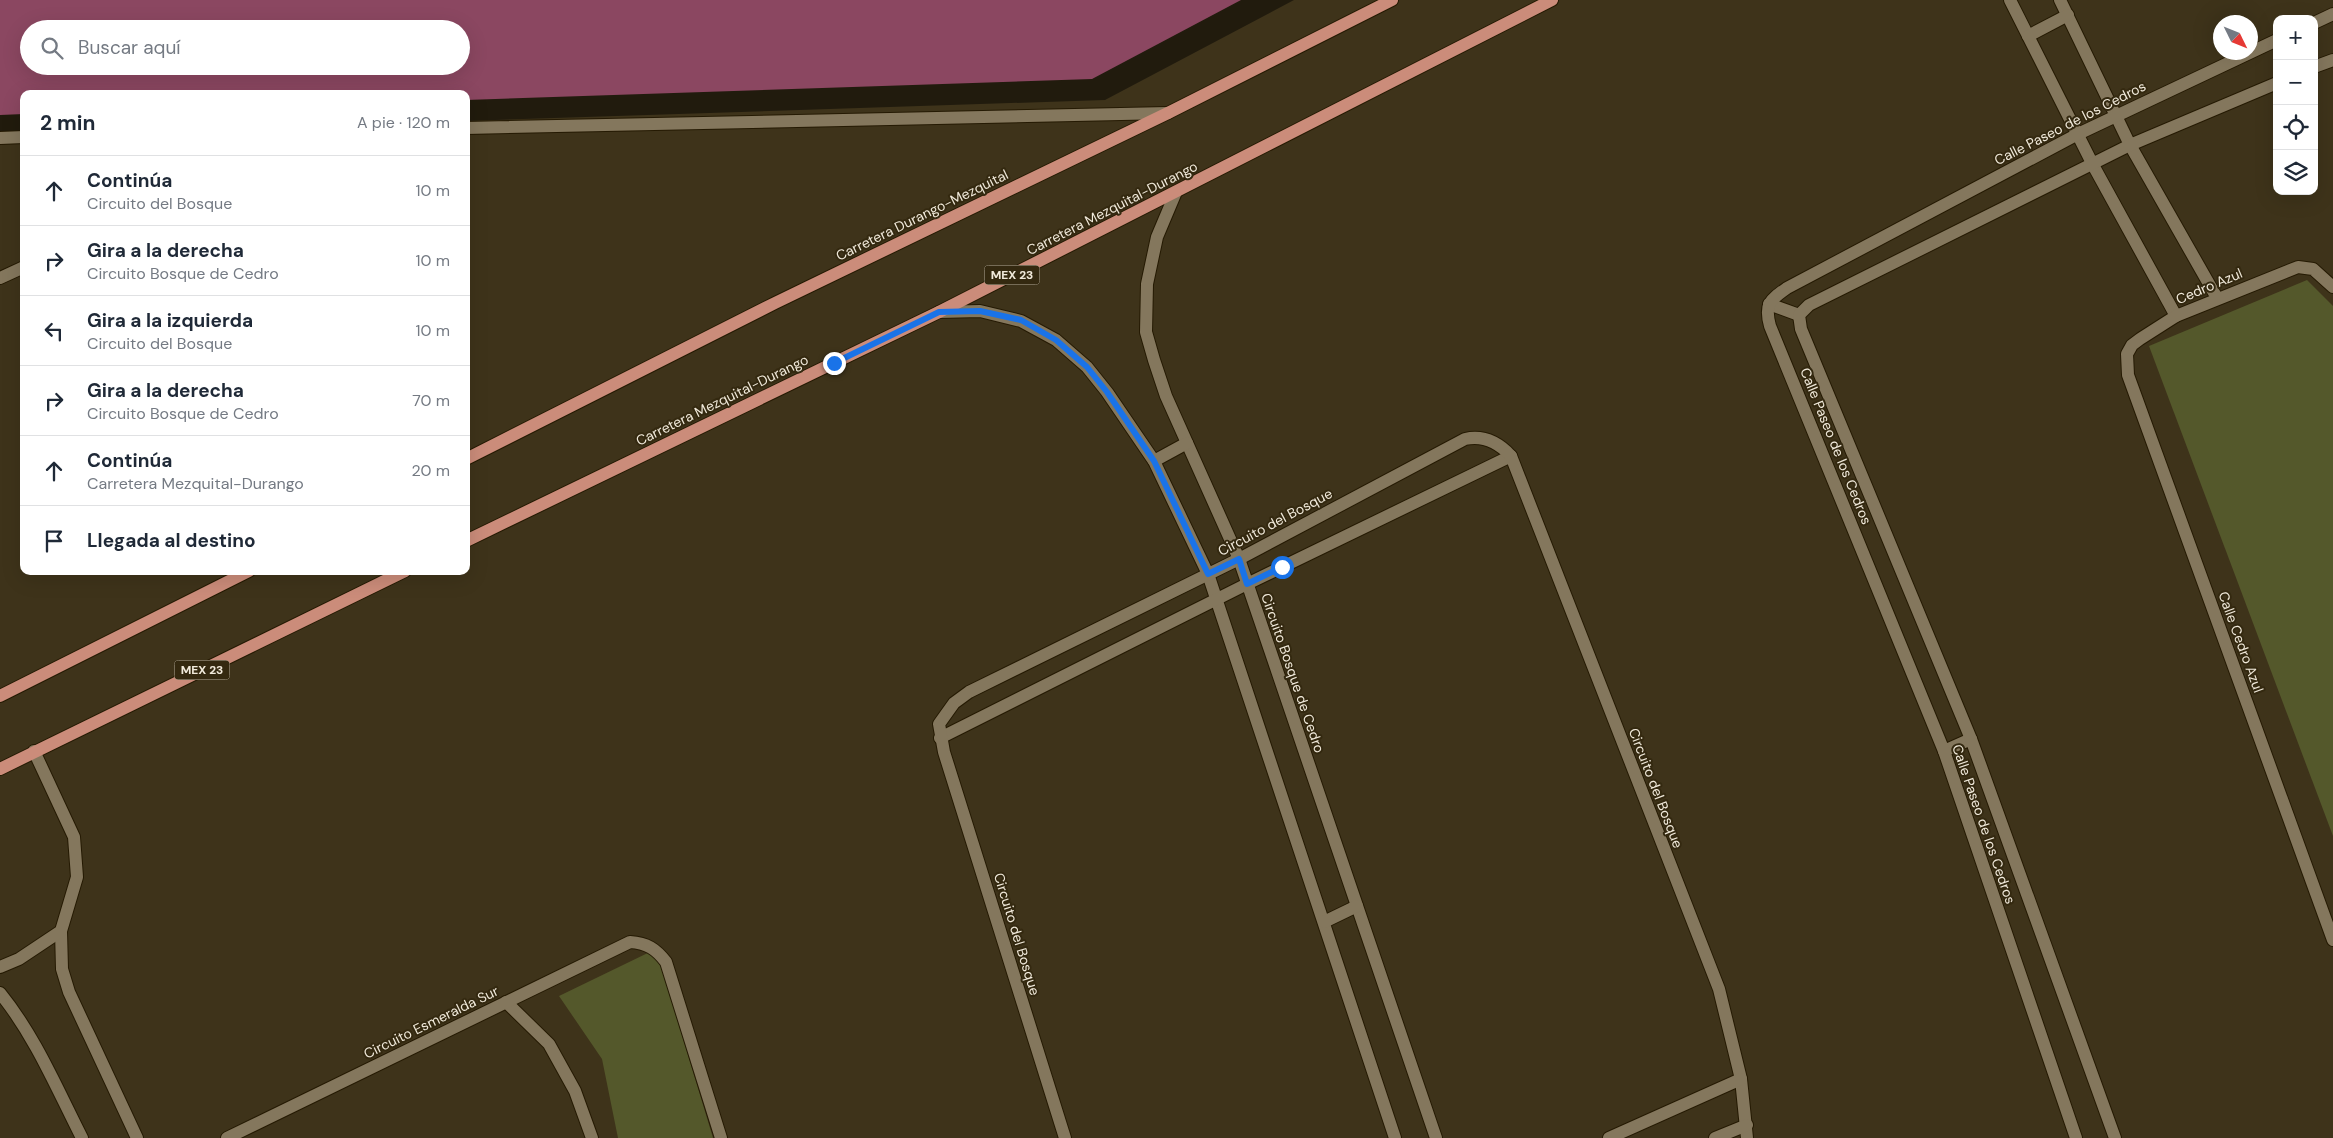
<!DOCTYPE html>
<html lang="es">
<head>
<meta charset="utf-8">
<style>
	:root { --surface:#fff; --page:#f6f6f7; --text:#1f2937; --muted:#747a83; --line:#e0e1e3 }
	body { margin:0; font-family:"DM Sans",sans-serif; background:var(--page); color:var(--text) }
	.controls { position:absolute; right:15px; top:15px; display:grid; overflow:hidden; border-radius:10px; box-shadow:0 5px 20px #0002 }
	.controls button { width:45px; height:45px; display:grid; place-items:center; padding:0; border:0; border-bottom:1px solid var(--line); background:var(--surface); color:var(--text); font:25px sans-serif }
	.compass { position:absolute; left:2213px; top:15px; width:45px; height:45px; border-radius:50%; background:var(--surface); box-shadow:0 5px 20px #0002; rotate:133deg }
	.stop { position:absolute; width:15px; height:15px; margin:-11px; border:4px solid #1a73e8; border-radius:50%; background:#fff }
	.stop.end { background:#1a73e8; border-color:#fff; box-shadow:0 1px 5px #0008 }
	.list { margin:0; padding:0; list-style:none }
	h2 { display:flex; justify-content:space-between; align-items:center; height:65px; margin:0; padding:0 20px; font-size:21px }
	h2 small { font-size:16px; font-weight:400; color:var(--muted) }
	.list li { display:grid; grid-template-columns:32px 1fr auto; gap:15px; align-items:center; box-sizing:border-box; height:70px; padding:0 20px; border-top:1px solid var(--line) }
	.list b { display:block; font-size:19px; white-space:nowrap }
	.list p { margin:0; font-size:16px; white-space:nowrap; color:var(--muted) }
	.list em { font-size:16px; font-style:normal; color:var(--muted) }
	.icon { flex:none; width:28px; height:28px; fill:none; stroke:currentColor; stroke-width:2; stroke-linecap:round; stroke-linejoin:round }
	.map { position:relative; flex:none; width:2333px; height:1138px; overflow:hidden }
	.search { position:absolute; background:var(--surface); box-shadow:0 5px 20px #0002; left:20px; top:20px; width:450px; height:55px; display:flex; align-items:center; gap:12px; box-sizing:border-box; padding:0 18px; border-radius:28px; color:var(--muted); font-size:19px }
	.panel { position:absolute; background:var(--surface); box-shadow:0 5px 20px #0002; left:20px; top:90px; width:450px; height:485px; border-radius:10px }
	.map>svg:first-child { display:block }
	.green { fill:#54582b }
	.shadow { fill:#0007; fill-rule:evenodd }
	.building { fill:#8b4761; fill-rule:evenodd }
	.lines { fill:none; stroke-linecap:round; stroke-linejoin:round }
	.minor-casing { stroke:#251a03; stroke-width:14 }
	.major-casing { stroke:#251a03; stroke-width:14 }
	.minor { stroke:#84775d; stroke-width:12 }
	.major { stroke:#cb8c7a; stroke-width:12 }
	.route { stroke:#1a73e8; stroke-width:6 }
	.labels { text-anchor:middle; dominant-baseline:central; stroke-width:4; stroke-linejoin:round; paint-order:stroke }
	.shield { fill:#342910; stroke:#b8b09e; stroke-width:1 }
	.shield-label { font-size:12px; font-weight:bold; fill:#f1eadb }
	.street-label { font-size:14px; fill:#f1eadb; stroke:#342910 }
</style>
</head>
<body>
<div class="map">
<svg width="2333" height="1138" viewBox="0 0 2333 1138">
	<rect width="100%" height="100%" fill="#3e331a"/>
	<g class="green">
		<path d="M2307,280L2333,306V836L2149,346Z"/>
		<path d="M656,949L713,1138H618L602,1059L559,996Z"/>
	</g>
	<path class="shadow" d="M0,0H1294L1105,100L466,121V94H24V136L0,137ZM29,29H461V66H29Z"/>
	<path class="building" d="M0,0H1241L1092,79L466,100V94H24V114L0,115ZM29,29H461V66H29Z"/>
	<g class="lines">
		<defs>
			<g id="minor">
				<path d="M2010,0L2093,165L2176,316"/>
				<path d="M2060,0L2130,145L2217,298"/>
				<path d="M2314,23L2333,14"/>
				<path d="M2028,36L2068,15"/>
				<path d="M2314,67L2333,60"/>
				<path d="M466,128L1168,113"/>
				<path d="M0,138L24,137"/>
				<path d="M1176,192L1157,237L1147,284L1146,332L1154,360L1166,396L1239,559L1436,1138"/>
				<path d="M0,278L24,267"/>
				<path d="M2333,287L2313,269L2298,267L2176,316L2140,339L2132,345L2127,354L2128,375L2333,940"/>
				<path d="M1769,304L1799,315"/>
				<path d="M939,312L980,311L1021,321L1056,340L1087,367L1107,392L1154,461L1208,574L1395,1138"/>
				<path d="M1154,461L1187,443"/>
				<path d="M940,738L1247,584L1511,456"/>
				<path d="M1944,751L1971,739"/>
				<path d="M1324,922L1357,906"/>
				<path d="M61,931L62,969L69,992L137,1138"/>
				<path d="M0,967L19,959L61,931L77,877L74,837L34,751"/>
				<path d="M0,993C35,1036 57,1089 82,1138"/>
				<path d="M506,1002L549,1044L575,1091L592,1138"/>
				<path d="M227,1138L630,942C647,943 656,949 666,962L721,1138"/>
				<path d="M1065,1138L944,752L939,724L954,703L969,692L1239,559L1465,439C1483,435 1498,442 1511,456L1719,989L1741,1079L1747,1138"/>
				<path d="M1609,1138L1741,1079"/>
				<path d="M1715,1138L1747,1125"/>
				<path d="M2076,1138L1944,751L1770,326C1764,304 1770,300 1787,288L2078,134L2277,40"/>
				<path d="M2115,1138L1971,739L1801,329L1799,315L1809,305L2130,145L2277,83"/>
			</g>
			<g id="major">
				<path d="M466,459L775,303L1168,113L1392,0"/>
				<path d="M466,541L939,312L1552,0"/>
				<path d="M0,696L249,571"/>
				<path d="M0,769L405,571"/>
			</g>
		</defs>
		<use href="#minor" class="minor-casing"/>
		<use href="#major" class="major-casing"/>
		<use href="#minor" class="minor"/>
		<use href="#major" class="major"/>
	</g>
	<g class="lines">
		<path class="route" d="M834,363L939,312L980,311L1021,320L1056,340L1087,367L1107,392L1154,461L1208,574L1239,559L1247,584L1282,567"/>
	</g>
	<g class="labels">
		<g class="shield">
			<rect x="984.5" y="265.5" width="55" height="19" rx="4"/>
			<rect x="174.5" y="660.5" width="55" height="19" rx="4"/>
		</g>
		<g class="shield-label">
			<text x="1012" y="275">MEX 23</text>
			<text x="202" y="670">MEX 23</text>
		</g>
		<g class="street-label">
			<text transform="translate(2070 123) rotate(-27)">Calle Paseo de los Cedros</text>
			<text transform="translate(1112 208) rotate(-27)">Carretera Mezquital-Durango</text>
			<text transform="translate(922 215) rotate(-26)">Carretera Durango-Mezquital</text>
			<text transform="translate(2209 286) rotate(-23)">Cedro Azul</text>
			<text transform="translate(722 400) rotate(-26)">Carretera Mezquital-Durango</text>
			<text transform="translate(1836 446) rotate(68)">Calle Paseo de los Cedros</text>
			<text transform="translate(1275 522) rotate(-28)">Circuito del Bosque</text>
			<text transform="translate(2241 642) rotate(70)">Calle Cedro Azul</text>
			<text transform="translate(1293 673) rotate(71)">Circuito Bosque de Cedro</text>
			<text transform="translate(1656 788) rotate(69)">Circuito del Bosque</text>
			<text transform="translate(1984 824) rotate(71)">Calle Paseo de los Cedros</text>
			<text transform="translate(1017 934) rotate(73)">Circuito del Bosque</text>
			<text transform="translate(431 1022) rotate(-26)">Circuito Esmeralda Sur</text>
		</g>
	</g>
</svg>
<div class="controls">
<button>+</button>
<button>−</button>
<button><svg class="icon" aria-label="locate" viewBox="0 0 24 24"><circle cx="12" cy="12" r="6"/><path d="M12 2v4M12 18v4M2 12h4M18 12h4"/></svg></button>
<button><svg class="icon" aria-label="layers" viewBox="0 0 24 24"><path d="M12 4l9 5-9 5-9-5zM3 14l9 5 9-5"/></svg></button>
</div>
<svg class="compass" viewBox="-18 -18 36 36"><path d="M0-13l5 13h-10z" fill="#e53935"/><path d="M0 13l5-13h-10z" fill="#747a83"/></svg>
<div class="stop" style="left:1282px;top:567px"></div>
<div class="stop end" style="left:834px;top:363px"></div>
<div class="search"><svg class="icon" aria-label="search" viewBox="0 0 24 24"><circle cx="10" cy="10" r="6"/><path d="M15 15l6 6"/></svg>Buscar aquí</div>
<section class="panel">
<h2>2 min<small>A pie · 120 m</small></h2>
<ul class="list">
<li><svg class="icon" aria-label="ahead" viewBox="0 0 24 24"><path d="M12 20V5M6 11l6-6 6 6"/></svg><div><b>Continúa</b><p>Circuito del Bosque</p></div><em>10 m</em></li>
<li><svg class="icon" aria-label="right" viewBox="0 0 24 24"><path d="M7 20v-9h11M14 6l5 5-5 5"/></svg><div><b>Gira a la derecha</b><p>Circuito Bosque de Cedro</p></div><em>10 m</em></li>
<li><svg class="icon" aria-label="left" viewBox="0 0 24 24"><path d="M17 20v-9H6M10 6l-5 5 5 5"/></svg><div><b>Gira a la izquierda</b><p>Circuito del Bosque</p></div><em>10 m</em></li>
<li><svg class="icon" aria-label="right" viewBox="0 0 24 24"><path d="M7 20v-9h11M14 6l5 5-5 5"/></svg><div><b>Gira a la derecha</b><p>Circuito Bosque de Cedro</p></div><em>70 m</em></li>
<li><svg class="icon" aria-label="ahead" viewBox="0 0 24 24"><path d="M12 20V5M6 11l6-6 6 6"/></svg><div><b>Continúa</b><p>Carretera Mezquital-Durango</p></div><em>20 m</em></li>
<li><svg class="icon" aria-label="arrive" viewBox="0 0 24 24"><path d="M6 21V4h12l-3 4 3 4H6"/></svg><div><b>Llegada al destino</b></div></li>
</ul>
</section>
</div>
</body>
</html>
